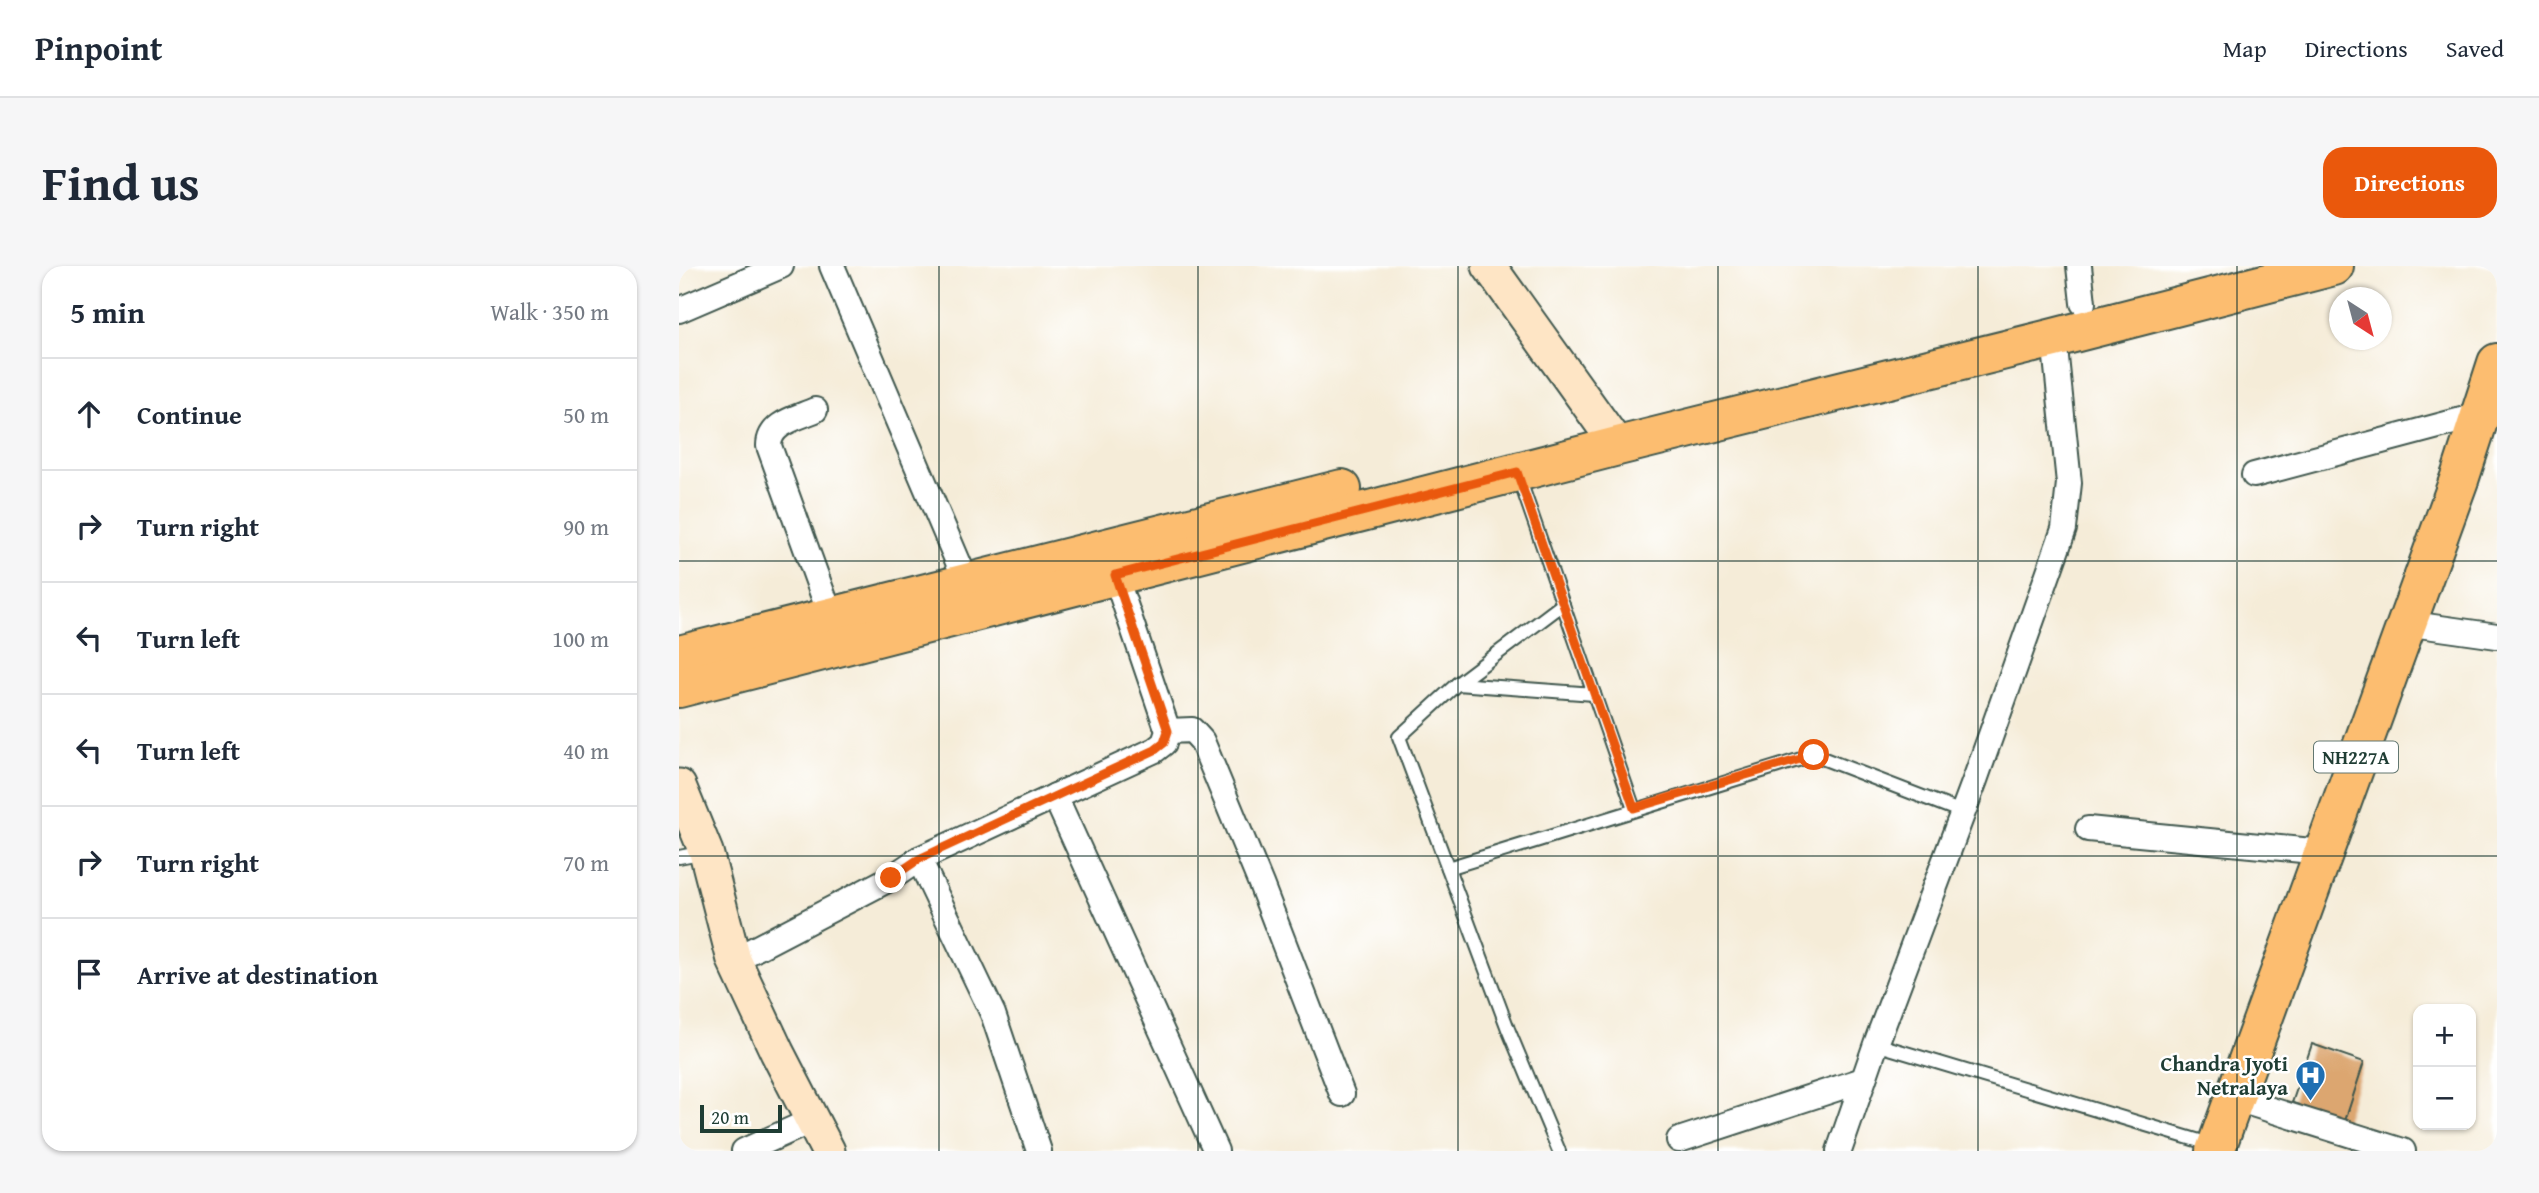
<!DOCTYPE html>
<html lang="en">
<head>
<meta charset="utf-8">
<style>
	:root { --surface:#fff; --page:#f6f6f7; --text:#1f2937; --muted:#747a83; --line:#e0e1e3; --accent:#ea580c }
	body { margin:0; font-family:"Gentium Book Plus",serif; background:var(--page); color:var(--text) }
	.controls { position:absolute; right:21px; bottom:21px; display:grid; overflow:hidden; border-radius:14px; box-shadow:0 2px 5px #0004 }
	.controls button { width:63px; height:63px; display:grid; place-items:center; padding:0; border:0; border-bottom:2px solid var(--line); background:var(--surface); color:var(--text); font:35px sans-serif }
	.compass { position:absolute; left:1650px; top:21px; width:63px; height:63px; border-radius:50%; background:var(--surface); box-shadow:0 2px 5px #0004; rotate:144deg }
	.scale { position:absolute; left:21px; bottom:18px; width:82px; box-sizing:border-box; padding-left:7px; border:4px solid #1f3d34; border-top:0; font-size:19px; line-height:24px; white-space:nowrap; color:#1f3d34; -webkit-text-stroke:5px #fff; paint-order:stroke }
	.stop { position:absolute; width:21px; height:21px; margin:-16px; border:5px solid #ea580c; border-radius:50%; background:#fff }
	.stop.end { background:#ea580c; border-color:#fff; box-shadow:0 2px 7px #0008 }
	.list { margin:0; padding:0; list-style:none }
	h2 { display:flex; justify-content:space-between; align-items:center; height:91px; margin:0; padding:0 28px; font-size:30px }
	h2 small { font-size:23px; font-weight:400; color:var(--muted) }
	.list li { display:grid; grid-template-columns:46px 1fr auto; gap:21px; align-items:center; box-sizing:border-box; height:112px; padding:0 28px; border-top:2px solid var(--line) }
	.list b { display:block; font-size:26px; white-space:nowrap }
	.list em { font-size:23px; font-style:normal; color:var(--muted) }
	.icon { flex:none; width:38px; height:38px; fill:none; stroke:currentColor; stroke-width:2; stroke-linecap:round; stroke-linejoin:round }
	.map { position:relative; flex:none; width:1818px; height:885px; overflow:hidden; border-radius:21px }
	header { display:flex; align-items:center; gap:42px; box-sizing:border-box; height:98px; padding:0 35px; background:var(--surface); border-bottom:2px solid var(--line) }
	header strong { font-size:33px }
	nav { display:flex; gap:38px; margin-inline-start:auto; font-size:24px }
	.intro { display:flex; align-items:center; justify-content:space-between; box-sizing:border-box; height:168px; padding:0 42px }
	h1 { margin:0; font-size:49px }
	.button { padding:18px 32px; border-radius:21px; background:var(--accent); color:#fff; font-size:24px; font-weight:700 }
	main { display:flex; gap:42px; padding:0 42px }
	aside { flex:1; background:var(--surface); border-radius:21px; box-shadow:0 2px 5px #0004 }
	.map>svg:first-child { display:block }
	.building { fill:#dca66f }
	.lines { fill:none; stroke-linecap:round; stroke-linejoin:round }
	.lane-casing { stroke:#3f574d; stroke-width:16 }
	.street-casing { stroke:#3f574d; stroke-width:28 }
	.secondary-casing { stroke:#3f574d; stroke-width:37 }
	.primary-casing { stroke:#3f574d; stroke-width:42 }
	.highway-casing { stroke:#3f574d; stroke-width:42 }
	.lane { stroke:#fff; stroke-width:12 }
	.street { stroke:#fff; stroke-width:24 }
	.secondary { stroke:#fee5c5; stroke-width:33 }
	.primary { stroke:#fcbd6f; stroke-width:38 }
	.highway { stroke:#fcbd6f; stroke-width:38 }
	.route { stroke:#ea580c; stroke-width:9 }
	.grid { fill:none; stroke:#1f3d34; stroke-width:2; stroke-opacity:0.55 }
	.labels { text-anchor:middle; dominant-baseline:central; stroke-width:5; stroke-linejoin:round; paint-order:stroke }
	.shield { fill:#fff; stroke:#627771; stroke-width:2 }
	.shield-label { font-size:19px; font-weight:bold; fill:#1f3d34 }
	.poi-label { font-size:21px; font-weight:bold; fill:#1f3d34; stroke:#fff; text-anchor:end }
</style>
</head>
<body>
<header>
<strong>Pinpoint</strong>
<nav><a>Map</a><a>Directions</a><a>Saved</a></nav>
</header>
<div class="intro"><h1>Find us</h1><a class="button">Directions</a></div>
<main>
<aside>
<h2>5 min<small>Walk · 350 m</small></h2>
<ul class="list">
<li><svg class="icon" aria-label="ahead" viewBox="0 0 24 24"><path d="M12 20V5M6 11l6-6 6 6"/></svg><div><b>Continue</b></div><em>50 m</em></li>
<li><svg class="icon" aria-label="right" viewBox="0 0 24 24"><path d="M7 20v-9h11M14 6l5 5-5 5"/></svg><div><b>Turn right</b></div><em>90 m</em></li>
<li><svg class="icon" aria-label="left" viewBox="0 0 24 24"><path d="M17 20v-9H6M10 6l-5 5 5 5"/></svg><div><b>Turn left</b></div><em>100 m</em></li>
<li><svg class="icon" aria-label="left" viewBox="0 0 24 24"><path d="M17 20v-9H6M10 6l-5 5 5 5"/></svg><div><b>Turn left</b></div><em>40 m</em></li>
<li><svg class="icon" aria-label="right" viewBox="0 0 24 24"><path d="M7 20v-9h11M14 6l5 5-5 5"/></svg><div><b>Turn right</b></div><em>70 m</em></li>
<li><svg class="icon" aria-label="arrive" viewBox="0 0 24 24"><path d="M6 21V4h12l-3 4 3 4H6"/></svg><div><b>Arrive at destination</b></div></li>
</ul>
</aside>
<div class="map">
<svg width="1818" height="885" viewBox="0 0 1818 885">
	<rect width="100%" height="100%" fill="#fff"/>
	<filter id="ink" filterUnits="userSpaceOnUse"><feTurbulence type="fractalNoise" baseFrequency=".0143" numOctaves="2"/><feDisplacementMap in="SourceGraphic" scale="14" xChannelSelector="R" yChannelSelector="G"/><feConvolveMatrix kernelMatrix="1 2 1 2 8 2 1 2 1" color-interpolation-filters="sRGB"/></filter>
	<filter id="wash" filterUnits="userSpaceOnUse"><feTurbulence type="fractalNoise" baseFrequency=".00686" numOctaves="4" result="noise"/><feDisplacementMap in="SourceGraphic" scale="28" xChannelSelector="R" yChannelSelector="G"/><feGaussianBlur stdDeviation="1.57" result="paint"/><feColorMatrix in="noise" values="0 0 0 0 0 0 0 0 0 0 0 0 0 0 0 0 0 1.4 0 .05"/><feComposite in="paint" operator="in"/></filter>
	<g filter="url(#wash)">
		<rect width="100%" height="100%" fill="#f5ecd8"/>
		<g id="blocks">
			<path class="building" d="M1633,778L1685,796L1666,855L1613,837Z"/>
		</g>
	</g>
	<g filter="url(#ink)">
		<use href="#blocks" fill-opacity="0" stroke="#3f574d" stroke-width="2"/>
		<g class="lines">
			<defs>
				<g id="lane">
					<path d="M839,209L955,543"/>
					<path d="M778,418L884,338"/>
					<path d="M0,591L26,586"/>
					<path d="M769,602L1135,489L1283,546"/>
					<path d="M1197,778L1534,879"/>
					<path d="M880,885L829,763L720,471L778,418L915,428"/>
				</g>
				<g id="street">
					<path d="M153,0L288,317"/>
					<path d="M1400,0L1404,37"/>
					<path d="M0,44L102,0"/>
					<path d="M136,144C118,152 90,157 90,180L152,351"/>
					<path d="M1575,209L1801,149"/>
					<path d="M1726,357L1818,370"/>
					<path d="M489,465L513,464L523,475L582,618L663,828"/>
					<path d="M376,530L537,885"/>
					<path d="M1409,563L1643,586"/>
					<path d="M240,593L314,748L360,885"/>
					<path d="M55,694L212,612L240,593L476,484L485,477L489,465L436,309"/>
					<path d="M1554,832L1724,885"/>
					<path d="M1000,874L1184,814"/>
					<path d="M65,885L134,854"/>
					<path d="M1160,885L1197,778L1296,514L1385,263L1390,217L1375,72"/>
				</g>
				<g id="secondary">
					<path d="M810,0L939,180"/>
					<path d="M0,520L27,586L55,694L98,786L149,885"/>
				</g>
				<g id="primary">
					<path d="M0,389L663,223"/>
					<path d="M0,422L939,180L1375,72L1655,0"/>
				</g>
				<path id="highway" d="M1536,885L1781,211L1818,97"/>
			</defs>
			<use href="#lane" class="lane-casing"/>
			<use href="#street" class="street-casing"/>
			<use href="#secondary" class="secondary-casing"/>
			<use href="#primary" class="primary-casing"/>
			<use href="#highway" class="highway-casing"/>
			<use href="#lane" class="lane"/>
			<use href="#street" class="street"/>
			<use href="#secondary" class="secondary"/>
			<use href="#primary" class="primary"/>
			<use href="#highway" class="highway"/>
		</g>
	</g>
	<g class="lines" filter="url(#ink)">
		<path class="route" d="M212,612L240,593L476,484L485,477L489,465L436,309L838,206L955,542L1135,489"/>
	</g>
	<path class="grid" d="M260,0V885M519,0V885M779,0V885M1039,0V885M1299,0V885M1558,0V885M0,295H1818M0,590H1818"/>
	<defs>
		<symbol id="hospital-pin" viewBox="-11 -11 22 30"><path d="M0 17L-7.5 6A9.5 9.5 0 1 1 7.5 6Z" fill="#1f6fb2" stroke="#fff"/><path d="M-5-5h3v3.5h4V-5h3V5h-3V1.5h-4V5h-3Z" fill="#fff"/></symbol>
	</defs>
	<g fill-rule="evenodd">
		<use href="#hospital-pin" x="1614" y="792" width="35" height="47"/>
	</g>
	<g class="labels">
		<rect class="shield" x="1635" y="475.5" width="84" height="31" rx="5"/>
		<g class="shield-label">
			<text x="1677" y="491">NH227A</text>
		</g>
		<g class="poi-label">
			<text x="1609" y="797">Chandra Jyoti<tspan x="1609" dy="24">Netralaya</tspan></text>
		</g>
	</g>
</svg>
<div class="controls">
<button>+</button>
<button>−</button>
</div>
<svg class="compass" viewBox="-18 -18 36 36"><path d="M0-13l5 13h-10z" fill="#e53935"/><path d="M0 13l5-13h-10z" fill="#747a83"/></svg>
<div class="scale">20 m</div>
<div class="stop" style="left:1135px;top:489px"></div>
<div class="stop end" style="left:212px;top:612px"></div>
</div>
</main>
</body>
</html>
